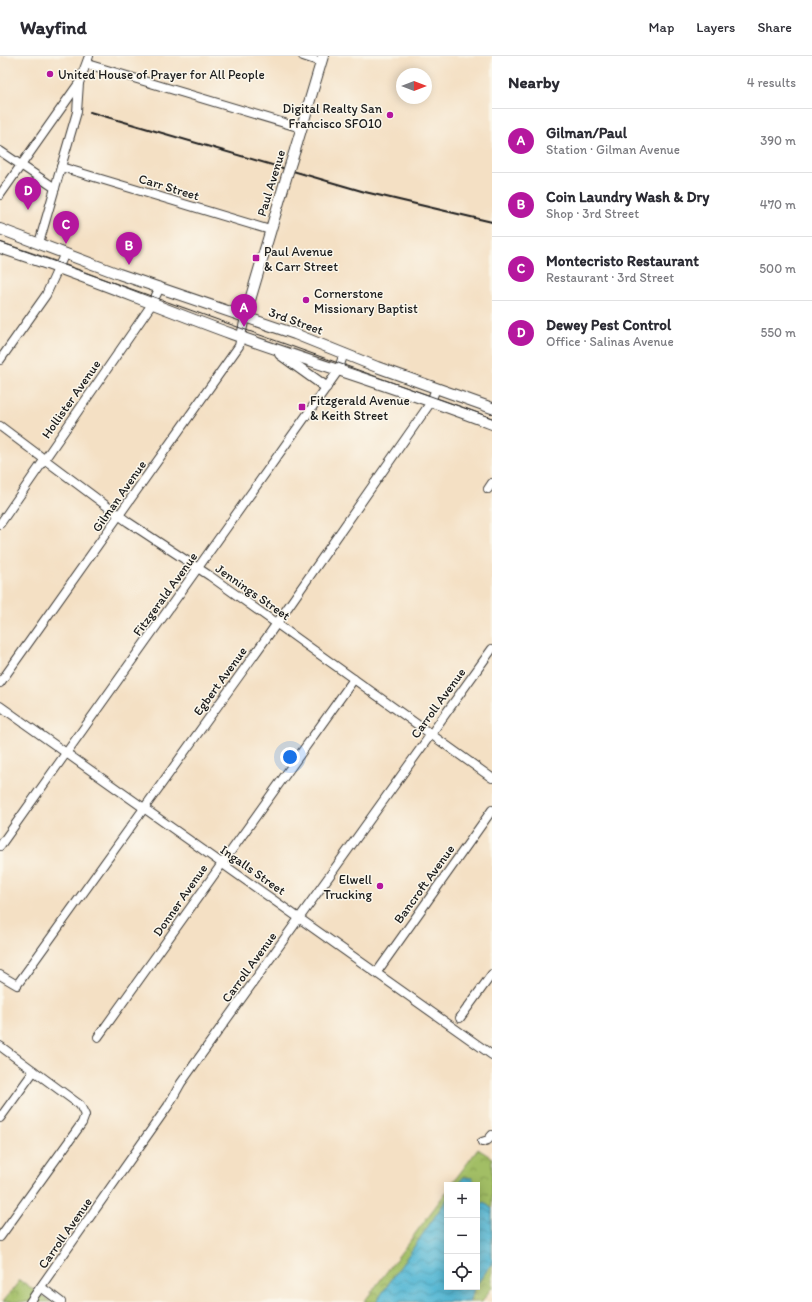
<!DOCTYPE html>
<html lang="en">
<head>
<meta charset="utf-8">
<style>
	:root { --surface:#fff; --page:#f7f7f7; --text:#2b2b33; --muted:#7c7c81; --line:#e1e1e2; --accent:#b5179e }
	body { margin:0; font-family:Itim,sans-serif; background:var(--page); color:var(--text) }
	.controls { position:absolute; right:12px; bottom:12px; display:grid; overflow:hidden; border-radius:0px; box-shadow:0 2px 10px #0003 }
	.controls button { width:36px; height:36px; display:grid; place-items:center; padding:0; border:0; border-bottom:1px solid var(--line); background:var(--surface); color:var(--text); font:20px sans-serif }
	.compass { position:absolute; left:396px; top:12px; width:36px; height:36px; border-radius:50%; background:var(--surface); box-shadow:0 2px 10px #0003; rotate:90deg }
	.you { position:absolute; left:290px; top:701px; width:14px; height:14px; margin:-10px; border:3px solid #fff; border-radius:50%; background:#1a73e8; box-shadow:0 0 0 6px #1a73e833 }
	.badge { display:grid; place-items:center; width:26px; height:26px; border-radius:50%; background:var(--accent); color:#fff; font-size:13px; font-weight:700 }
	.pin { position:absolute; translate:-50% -33px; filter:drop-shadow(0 1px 2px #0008) }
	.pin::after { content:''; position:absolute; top:21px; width:14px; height:12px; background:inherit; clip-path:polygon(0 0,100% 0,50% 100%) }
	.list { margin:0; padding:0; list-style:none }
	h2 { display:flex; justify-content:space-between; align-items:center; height:52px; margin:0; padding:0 16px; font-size:17px }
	h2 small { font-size:13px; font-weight:400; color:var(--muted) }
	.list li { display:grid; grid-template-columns:26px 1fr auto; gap:12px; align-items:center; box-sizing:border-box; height:64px; padding:0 16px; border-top:1px solid var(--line) }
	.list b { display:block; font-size:15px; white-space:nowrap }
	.list p { margin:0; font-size:13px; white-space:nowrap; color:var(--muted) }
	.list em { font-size:13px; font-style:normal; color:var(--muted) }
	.icon { flex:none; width:22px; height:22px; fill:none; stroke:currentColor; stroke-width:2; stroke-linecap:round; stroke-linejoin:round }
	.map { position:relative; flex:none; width:492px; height:1246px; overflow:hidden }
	header { display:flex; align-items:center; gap:24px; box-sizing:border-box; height:56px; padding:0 20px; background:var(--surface); border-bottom:1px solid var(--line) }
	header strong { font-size:19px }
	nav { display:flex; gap:22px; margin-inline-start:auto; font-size:14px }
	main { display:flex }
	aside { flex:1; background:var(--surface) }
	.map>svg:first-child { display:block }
	.park { fill:url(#park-crowns); stroke:#5f6d40 }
	.water { fill:url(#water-waves); stroke:#396a78 }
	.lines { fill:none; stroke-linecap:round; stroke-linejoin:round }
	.minor-casing { stroke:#3c3935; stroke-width:10 }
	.major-casing { stroke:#3c3935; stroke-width:12 }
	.minor { stroke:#fff; stroke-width:8 }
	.major { stroke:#fff; stroke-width:10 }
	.tram { stroke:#1c1c1c; stroke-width:1 }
	.rail { stroke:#1c1c1c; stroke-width:2 }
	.major-bridge-casing { stroke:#3c3935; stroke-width:12; stroke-linecap:butt }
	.major-bridge { stroke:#fff; stroke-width:10 }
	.poi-dot { fill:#b5179e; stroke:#fbf7ec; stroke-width:1.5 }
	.labels { text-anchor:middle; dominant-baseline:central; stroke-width:3; stroke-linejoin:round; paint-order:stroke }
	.poi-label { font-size:13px; fill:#1c1c1c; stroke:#fbf7ec; text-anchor:start }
	.street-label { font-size:13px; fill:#1c1c1c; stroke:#fbf7ec }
</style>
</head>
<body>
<header>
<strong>Wayfind</strong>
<nav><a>Map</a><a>Layers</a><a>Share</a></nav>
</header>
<main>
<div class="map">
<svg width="492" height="1246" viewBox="0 0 492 1246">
	<defs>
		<pattern id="park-crowns" width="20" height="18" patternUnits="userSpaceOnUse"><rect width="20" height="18" fill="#a2be65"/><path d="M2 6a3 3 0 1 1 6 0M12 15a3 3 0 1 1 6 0" fill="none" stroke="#839a52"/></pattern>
		<pattern id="water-waves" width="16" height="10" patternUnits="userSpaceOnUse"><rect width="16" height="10" fill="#56b8d4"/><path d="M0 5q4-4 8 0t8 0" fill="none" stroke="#4695ab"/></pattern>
	</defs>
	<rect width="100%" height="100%" fill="#fbf7ec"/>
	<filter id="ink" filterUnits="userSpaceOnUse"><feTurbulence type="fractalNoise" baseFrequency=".025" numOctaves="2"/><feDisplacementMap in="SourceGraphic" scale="8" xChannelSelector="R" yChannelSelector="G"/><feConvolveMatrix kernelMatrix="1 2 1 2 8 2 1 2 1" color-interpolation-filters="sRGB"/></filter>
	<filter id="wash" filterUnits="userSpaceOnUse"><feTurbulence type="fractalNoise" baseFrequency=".012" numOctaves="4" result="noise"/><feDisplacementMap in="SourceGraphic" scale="16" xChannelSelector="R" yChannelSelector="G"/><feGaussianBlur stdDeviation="0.9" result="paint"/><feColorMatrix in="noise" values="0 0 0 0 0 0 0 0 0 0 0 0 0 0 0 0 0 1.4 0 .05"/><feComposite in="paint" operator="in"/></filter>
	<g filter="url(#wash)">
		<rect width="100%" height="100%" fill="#f4e0c4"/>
		<g class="park">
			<path d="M478,1093L492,1102V1231L482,1246H461L468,1231H477V1129H451Z"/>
			<path d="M447,1135V1151L378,1246H364Z"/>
			<path d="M20,1224L51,1246H3Z"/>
		</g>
		<g class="water">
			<path d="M464,1121L472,1122L476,1129H457Z"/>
			<path d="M447,1143V1231H475L469,1246H376Z"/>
			<path d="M484,1146L492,1153V1207L477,1228V1150Z"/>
		</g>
	</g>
	<g filter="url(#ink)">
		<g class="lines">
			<defs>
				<g id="minor">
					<path d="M303,0L321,6"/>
					<path d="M87,8L301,72"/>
					<path d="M0,95L55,132"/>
					<path d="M61,111L270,174"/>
					<path d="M0,139L79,27L89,0"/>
					<path d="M39,187L77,56L79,27"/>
					<path d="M0,304L46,239L65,197"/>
					<path d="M0,370L128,466L210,520L492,722"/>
					<path d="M488,433L492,427"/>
					<path d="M0,468L152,248L160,231"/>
					<path d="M0,627L239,290L245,261"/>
					<path d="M0,650L492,999"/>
					<path d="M0,790L338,315L344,297"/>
					<path d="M377,916L492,754"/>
					<path d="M0,919L17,929L270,577L431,346L436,332"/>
					<path d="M460,962L492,918"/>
					<path d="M98,981L354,623"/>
					<path d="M0,990L80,1049L85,1059L82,1067L0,1181"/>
					<path d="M0,1062L34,1015"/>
					<path d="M482,1086L488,1084L492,1079"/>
					<path d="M41,1231L61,1246"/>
					<path d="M30,1246L168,1050L181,1027L492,593"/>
				</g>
				<g id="major">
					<path d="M295,94L323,0"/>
					<path d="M0,173L119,218L295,278L377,311L492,352"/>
					<path d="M0,192C79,217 155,250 232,278C319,309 407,335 492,368"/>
					<path d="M245,261L287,119"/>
					<path d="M280,298L326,331"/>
				</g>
			</defs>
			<use href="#minor" class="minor-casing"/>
			<use href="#major" class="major-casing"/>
			<use href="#minor" class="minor"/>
			<use href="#major" class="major"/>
			<path class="tram" d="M0,186L492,362"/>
			<path class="rail" d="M90,56L365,136L492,166"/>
			<defs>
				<path id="major-bridge" d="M287,119L295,94"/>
			</defs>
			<use href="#major-bridge" class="major-bridge-casing"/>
			<use href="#major-bridge" class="major-bridge"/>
		</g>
	</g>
	<g class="poi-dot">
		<circle cx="50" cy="18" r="4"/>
		<circle cx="390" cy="59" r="4"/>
		<rect x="252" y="198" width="8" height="8" rx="2"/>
		<circle cx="306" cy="244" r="4"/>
		<rect x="298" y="347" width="8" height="8" rx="2"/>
		<circle cx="380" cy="830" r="4"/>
	</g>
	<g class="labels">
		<g class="poi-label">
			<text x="58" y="18">United House of Prayer for All People</text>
			<text x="382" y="52" text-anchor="end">Digital Realty San<tspan x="382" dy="15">Francisco SFO10</tspan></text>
			<text x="264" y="195">Paul Avenue<tspan x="264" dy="15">&amp; Carr Street</tspan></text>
			<text x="314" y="237">Cornerstone<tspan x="314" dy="15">Missionary Baptist</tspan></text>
			<text x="310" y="344">Fitzgerald Avenue<tspan x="310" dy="15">&amp; Keith Street</tspan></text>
			<text x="372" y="823" text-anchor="end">Elwell<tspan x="372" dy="15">Trucking</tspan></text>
		</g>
		<g class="street-label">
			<text transform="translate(271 127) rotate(-73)">Paul Avenue</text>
			<text transform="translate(169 131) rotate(17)">Carr Street</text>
			<text transform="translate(296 265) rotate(20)">3rd Street</text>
			<text transform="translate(71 343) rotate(-55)">Hollister Avenue</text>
			<text transform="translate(119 440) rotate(-55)">Gilman Avenue</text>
			<text transform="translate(253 536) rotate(35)">Jennings Street</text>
			<text transform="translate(165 538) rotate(-54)">Fitzgerald Avenue</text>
			<text transform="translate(220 625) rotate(-54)">Egbert Avenue</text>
			<text transform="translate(438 647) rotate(-54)">Carroll Avenue</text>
			<text transform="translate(253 814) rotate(35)">Ingalls Street</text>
			<text transform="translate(424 828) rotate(-54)">Bancroft Avenue</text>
			<text transform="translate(180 844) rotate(-55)">Donner Avenue</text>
			<text transform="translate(249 911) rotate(-54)">Carroll Avenue</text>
			<text transform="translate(65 1177) rotate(-55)">Carroll Avenue</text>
		</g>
	</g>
</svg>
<div class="controls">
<button>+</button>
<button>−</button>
<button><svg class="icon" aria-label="locate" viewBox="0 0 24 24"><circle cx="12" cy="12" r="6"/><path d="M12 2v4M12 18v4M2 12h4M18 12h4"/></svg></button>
</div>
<svg class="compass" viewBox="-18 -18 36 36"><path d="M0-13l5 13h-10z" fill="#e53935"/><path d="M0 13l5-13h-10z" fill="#7c7c81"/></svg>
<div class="you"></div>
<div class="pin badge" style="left:244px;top:271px">A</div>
<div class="pin badge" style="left:129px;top:209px">B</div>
<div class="pin badge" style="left:66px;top:188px">C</div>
<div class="pin badge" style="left:28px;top:154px">D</div>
</div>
<aside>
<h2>Nearby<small>4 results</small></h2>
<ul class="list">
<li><span class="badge">A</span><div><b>Gilman/Paul</b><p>Station · Gilman Avenue</p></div><em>390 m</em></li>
<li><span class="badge">B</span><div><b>Coin Laundry Wash &amp; Dry</b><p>Shop · 3rd Street</p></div><em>470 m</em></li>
<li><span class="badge">C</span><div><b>Montecristo Restaurant</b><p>Restaurant · 3rd Street</p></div><em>500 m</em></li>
<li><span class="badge">D</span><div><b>Dewey Pest Control</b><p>Office · Salinas Avenue</p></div><em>550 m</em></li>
</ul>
</aside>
</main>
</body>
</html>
